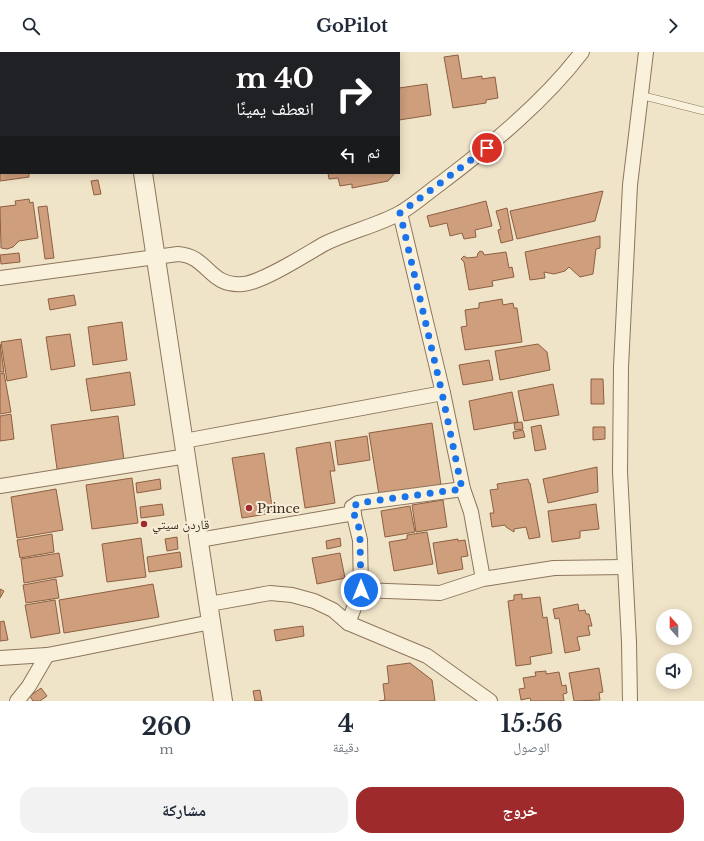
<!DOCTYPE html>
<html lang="ar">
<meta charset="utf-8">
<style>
:root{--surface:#fff;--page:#f2f2f3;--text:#1f2937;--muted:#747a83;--accent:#9e2a2b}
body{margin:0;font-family:"Libre Baskerville","Noto Naskh Arabic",serif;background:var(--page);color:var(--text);direction:rtl;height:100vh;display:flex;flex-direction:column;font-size:15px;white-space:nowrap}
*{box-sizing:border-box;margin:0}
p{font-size:13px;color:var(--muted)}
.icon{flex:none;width:22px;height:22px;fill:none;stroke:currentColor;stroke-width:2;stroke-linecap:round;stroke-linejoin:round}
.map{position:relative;height:649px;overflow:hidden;direction:ltr}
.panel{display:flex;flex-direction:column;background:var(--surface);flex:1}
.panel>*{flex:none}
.banner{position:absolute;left:0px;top:0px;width:400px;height:122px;box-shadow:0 2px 10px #0003;direction:rtl;background:#202124;color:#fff;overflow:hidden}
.needle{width:26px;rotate:339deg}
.tools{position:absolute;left:656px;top:557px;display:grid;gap:8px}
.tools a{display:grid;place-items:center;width:36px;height:36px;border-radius:50%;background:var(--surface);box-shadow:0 2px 10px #0003;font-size:20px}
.pin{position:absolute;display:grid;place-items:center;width:34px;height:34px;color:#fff;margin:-17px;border:2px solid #fff;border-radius:50%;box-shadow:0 1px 4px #0007}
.me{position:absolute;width:44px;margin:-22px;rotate:0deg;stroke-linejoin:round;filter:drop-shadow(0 0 3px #0008)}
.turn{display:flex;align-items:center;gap:14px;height:84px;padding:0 20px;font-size:18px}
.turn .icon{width:52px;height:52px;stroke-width:2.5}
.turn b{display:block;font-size:28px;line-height:34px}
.then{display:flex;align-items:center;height:38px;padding:0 20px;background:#0003;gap:8px;font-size:15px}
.eta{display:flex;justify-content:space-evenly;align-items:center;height:68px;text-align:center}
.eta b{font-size:24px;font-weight:700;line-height:28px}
.action{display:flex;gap:8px;margin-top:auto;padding:8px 20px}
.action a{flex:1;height:46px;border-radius:16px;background:var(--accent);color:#fff;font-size:16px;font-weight:700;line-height:46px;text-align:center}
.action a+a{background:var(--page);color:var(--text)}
header{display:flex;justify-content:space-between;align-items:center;height:52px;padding:0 20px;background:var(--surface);font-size:18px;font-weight:700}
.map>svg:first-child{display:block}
.building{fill:#cf9f7d;stroke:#8d5f41}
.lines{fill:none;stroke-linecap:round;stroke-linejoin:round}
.service-casing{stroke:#8d765c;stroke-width:8}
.minor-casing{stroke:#8d765c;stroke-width:16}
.tertiary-casing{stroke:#8d765c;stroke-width:20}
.service{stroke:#faf1dc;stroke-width:7}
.minor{stroke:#faf1dc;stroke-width:14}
.tertiary{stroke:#faf1dc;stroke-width:18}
.route{stroke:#1a73e8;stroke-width:7;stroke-dasharray:0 12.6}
.poi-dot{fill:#9e2a2b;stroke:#f7eed8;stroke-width:1.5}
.labels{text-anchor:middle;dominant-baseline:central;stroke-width:4;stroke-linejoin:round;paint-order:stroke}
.poi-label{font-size:13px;fill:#3d2e20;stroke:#f7eed8;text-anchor:start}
</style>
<header><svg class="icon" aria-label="forward" viewBox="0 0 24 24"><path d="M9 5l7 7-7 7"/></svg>GoPilot<svg class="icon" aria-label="search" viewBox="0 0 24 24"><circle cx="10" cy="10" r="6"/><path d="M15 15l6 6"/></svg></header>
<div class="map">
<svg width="704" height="649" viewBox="0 0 704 649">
<rect width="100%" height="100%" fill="#f0e4c8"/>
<!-- building -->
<g class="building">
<polygon points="4,0 63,0 63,1 5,1"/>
<polygon points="458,3 462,27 482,24 482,27 495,25 498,46 486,48 486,51 453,56 444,5"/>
<polygon points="427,32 431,63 399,68 399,36"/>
<polygon points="0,59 1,121 29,121 29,125 0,129"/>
<polygon points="328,121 395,121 388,129 352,136 352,132 340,134 338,126 329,127"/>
<polygon points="98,128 101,142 94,143 91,129"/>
<polygon points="603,139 595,169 517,187 510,159"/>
<polygon points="29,147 30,151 33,150 38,186 19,189 13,195 7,197 1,196 0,155 16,153 15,149"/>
<polygon points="486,149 492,174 475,178 476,185 464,187 462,181 450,184 447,171 430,175 427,164"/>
<polygon points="47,154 54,206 45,207 38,155"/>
<polygon points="507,156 513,188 501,191 498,178 501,177 496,159"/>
<polygon points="600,184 600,196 596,197 593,222 580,225 569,215 565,219 554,222 544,220 545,226 530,228 525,200"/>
<polygon points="480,199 483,200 484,203 506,200 509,216 512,215 514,225 492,229 493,234 469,238 464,210 461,207 464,204 467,206 477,205 478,201"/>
<polygon points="19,201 20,210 1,212 0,203"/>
<polygon points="74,243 76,253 50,258 48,247"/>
<polygon points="502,247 503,253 513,251 514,256 517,256 522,290 465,298 461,275 467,274 465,258 479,256 479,251"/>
<polygon points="122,270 127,308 93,313 88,275"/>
<polygon points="70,282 75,314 51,318 46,285"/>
<polygon points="21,287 27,325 7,329 1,290"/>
<polygon points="0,292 4,320 0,320"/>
<polygon points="538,292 547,300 550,318 500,328 495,299"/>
<polygon points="489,308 493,328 463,333 459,313"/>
<polygon points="130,320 135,353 91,359 86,327"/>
<polygon points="4,321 11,360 0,362 0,322"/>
<polygon points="591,327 603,327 604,352 591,352"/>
<polygon points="553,332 559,363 524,369 518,339"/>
<polygon points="512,340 518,370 474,378 469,349"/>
<polygon points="11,362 14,387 0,389 0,364"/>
<polygon points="118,364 124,408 57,417 51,373"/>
<polygon points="522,370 523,377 515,378 514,371"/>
<polygon points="432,371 441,433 379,443 369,381"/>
<polygon points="541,373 546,397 535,399 531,375"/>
<polygon points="593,375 605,375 605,387 593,388"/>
<polygon points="523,378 525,385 514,387 513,380"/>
<polygon points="367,384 370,408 338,413 335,389"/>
<polygon points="330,390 335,419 330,419 335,451 305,456 296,396"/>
<polygon points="264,401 273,461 242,466 232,406"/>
<polygon points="597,415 598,440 548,451 543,427"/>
<polygon points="132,426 138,471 92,477 86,433"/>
<polygon points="160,427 161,437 137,441 136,431"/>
<polygon points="528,427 529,431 530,431 540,485 529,487 526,475 514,477 514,480 506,475 505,473 492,475 490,461 494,461 490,438 498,437 497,432"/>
<polygon points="56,437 63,478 17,486 11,445"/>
<polygon points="443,448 447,475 416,480 412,453"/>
<polygon points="162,452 164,463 141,466 140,455"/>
<polygon points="596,452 599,477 580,479 580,486 552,490 548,459"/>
<polygon points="410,454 415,480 385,485 381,459"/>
<polygon points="427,480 433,512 394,519 389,490 407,487 407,483"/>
<polygon points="52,482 54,500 20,506 17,488"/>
<polygon points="177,485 178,497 167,499 165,487"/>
<polygon points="141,486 146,525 107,530 102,492"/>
<polygon points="340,486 341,494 327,497 326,489"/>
<polygon points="458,487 458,489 465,488 468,504 461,505 463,517 438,522 433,491"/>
<polygon points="180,500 182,515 149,520 147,505"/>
<polygon points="59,501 63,524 24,531 21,507"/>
<polygon points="340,501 345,526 317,532 312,506"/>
<polygon points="56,527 59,546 26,551 23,533"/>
<polygon points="153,532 159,565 64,581 59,548"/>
<polygon points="0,537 4,539 0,546"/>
<polygon points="522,542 522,547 540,545 543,566 547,565 552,601 530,605 531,612 516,614 508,549 514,548 514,543"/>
<polygon points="55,548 60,581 31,586 25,553"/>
<polygon points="578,552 579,559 585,558 586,562 589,562 592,574 588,574 590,583 577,585 580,598 565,601 559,566 555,567 553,557"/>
<polygon points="4,569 8,588 0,589 0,570"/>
<polygon points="303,574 304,584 276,589 274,578"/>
<polygon points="410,611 432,628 435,649 379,649 385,648 383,632 389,631 387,614"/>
<polygon points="599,616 603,640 599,641 600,648 574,649 569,621"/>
<polygon points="546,619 546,622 559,620 562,634 566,633 567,641 563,642 564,649 531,649 530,646 521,648 519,637 525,636 523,626 536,624 535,620"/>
<polygon points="41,636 47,644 40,649 33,649 30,644"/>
<polygon points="260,638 262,649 255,649 253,639"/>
</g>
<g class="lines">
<!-- service casing -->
<g class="service-casing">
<polyline id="service" points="640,43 704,59"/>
</g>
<!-- minor casing -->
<g class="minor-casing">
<g id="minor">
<polyline points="279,1 288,0"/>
<polyline points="0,37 1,37"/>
<polyline points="400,161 443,341 463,437 471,460 483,527"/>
<path d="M0,226L178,202C209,204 208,235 243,232C263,230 305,203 324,192C348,180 376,174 400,161C414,153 427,141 441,131C491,93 544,50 582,0"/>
<polyline points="184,389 443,341"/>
<polyline points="0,434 187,404"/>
<polyline points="199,488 354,461"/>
<polyline points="361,538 440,541 483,527 554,516 625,515"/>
<polyline points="209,552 270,541 292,543 314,549 333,558 348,571 427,604 490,649"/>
<polyline points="348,571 361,538 360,488 352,455 358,451 463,437"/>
<polyline points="0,606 47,603 78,597 211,570"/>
<polyline points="17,649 29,634 47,603"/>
<polyline points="630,649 629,590 620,420 621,315 630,133 646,0"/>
</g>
</g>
<!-- tertiary casing -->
<g class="tertiary-casing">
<g id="tertiary">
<polyline points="125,0 125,1"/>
<polyline points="143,121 223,649"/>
</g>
</g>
<!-- service -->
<use href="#service" class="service"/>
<!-- minor -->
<use href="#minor" class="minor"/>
<!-- tertiary -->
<use href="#tertiary" class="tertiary"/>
</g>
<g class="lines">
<!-- route -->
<polyline class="route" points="361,538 360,488 359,476 352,456 358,451 462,437 442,341 400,161 487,96"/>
</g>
<!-- markers -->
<g class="poi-dot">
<circle cx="249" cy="456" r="4"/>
<circle cx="144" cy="472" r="4"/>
</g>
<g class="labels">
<!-- poi labels -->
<g class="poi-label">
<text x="257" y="456">Prince</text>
<text x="152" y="472">قاردن سيتي</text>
</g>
</g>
</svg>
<div class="tools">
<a><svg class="needle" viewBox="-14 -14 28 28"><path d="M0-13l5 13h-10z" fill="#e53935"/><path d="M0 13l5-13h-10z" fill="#747a83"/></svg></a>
<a><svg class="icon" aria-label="sound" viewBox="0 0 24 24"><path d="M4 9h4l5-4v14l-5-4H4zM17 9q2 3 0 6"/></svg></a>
</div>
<div class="pin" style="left:487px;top:96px;background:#d93025"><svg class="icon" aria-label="arrive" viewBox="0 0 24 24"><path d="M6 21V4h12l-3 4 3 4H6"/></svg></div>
<svg class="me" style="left:361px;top:538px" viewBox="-20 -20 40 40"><circle r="17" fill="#1a73e8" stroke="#fff" stroke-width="3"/><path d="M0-11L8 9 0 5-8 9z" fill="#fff"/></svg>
<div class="banner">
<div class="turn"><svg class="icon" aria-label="right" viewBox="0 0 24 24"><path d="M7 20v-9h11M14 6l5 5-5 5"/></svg><div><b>40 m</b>انعطف يمينًا</div></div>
<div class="then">ثم<svg class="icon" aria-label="left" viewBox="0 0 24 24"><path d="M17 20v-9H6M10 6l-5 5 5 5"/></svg></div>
</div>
</div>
<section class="panel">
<div class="eta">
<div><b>15:56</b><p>الوصول</p></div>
<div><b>4</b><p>دقيقة</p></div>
<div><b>260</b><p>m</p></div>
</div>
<div class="action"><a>خروج</a><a>مشاركة</a></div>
</section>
